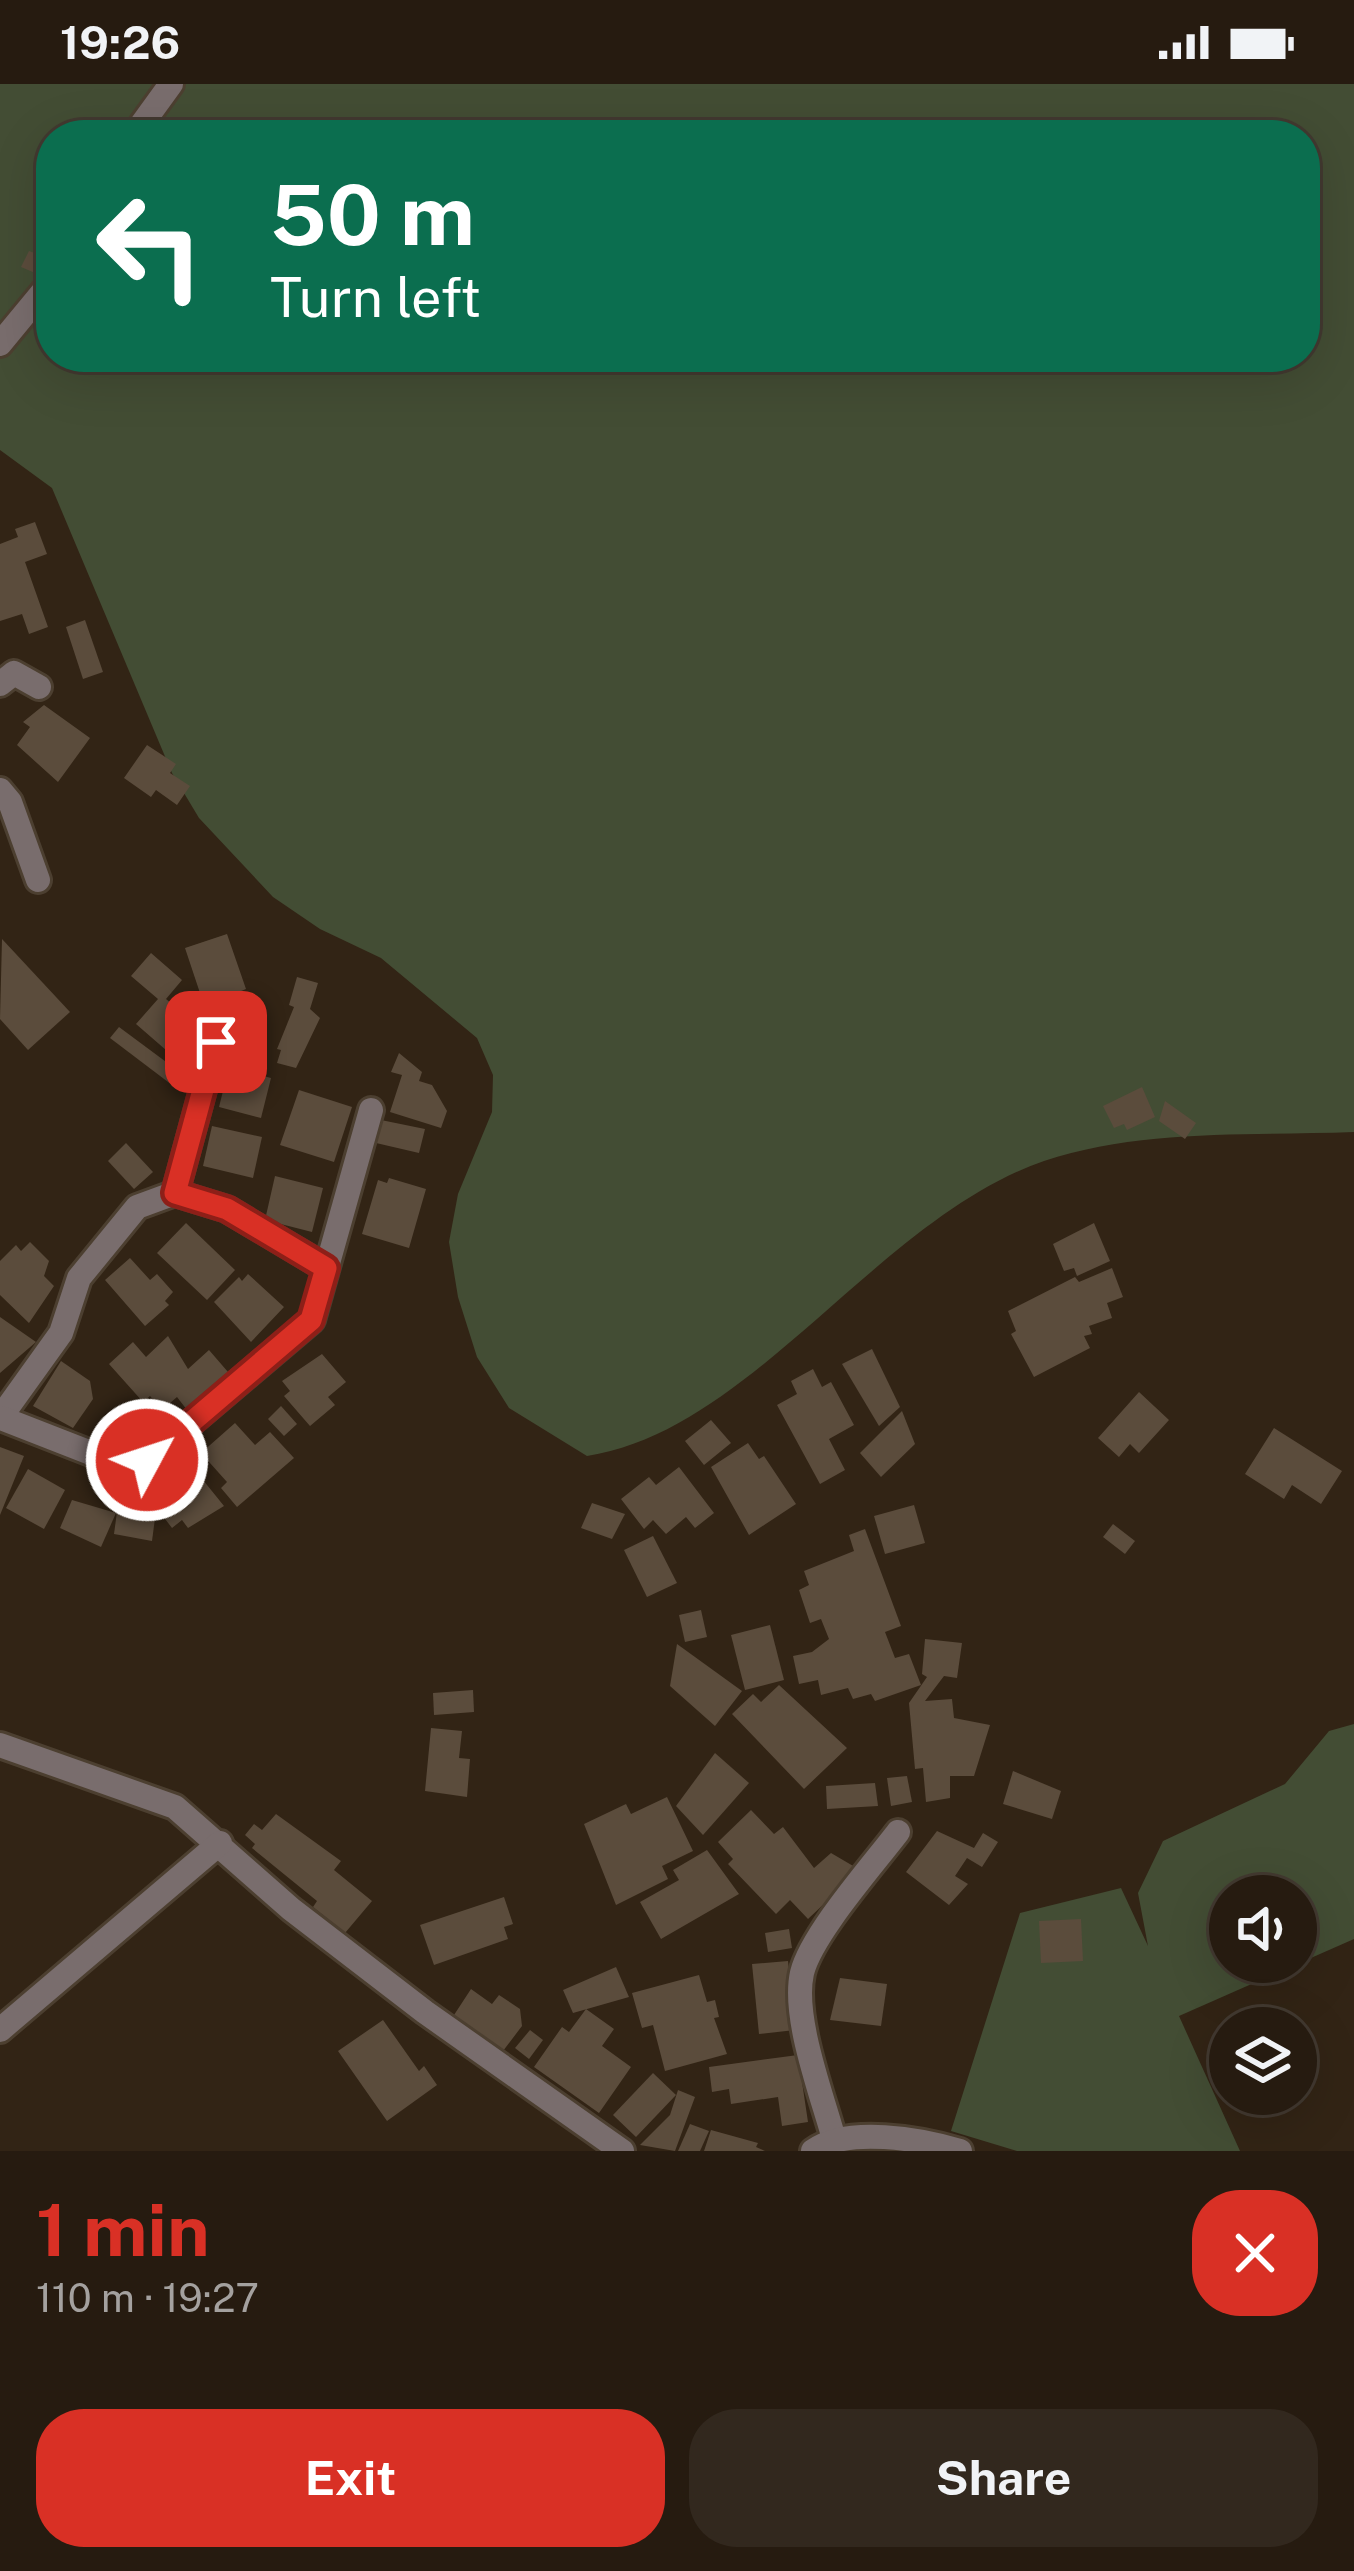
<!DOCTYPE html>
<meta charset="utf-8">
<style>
:root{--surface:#261b10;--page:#32281e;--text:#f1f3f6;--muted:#a4a19f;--line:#423930;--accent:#d93025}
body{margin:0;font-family:"Public Sans",sans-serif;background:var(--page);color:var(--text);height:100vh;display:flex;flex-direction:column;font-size:45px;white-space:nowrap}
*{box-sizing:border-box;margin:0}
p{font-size:39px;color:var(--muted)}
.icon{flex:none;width:66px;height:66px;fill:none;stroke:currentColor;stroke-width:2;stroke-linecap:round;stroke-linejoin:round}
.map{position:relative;height:2067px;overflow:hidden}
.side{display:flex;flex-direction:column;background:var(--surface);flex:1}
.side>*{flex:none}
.banner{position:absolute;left:36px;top:36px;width:1284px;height:252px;border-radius:48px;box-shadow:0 12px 48px #0002,0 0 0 3px var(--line);background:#0b6e4f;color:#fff;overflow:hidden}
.controls{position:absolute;left:1209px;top:1791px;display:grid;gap:24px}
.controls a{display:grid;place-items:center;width:108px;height:108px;border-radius:50%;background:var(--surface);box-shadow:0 12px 48px #0002,0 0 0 3px var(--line);font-size:60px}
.pin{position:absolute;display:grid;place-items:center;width:102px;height:102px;color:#fff;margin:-51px;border-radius:24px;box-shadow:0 6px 18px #0006}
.me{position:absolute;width:132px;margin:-66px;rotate:50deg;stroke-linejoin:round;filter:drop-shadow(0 0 9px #0008)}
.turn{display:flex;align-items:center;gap:42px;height:252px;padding:0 36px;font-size:54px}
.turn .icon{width:156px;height:156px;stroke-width:2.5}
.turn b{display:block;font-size:84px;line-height:102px}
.round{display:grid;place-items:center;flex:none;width:126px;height:126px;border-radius:48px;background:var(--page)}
.summary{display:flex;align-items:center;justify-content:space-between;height:204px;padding:0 36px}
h1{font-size:72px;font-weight:700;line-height:90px;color:var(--accent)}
.cta{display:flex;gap:24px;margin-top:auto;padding:24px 36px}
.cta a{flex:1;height:138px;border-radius:48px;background:var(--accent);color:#fff;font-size:48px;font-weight:700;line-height:138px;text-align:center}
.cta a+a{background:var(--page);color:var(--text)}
.status{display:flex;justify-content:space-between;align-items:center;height:84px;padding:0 60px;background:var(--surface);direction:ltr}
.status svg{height:33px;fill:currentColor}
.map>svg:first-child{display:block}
.green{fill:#434d34;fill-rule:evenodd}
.building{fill:#5b4c3c}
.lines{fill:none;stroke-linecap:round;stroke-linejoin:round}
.street-casing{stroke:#4c3f30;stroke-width:30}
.street{stroke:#796d6d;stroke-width:24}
.route-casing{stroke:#8d1f18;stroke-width:30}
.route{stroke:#d93025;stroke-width:21}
</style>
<div class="status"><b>19:26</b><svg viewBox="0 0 49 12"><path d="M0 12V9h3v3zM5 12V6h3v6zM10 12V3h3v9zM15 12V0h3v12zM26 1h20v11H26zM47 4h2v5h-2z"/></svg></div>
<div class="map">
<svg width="1354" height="2067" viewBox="0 0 1354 2067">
<rect width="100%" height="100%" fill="#322415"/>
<!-- green -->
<g class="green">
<path d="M0,0H1354V1048C1253,1052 1142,1044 1044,1077C877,1135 752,1347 587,1372L509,1324L477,1273L458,1213L449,1158L458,1110L492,1028L493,991L477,954L381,874L320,845L273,813L199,734L172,689L52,404L0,366ZM51,51H1305V273H51Z"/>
<path d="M1354,1640V1855L1179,1932L1240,2067H1017L951,2047L1020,1829L1121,1804L1148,1862L1138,1809L1163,1757L1285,1700L1329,1647ZM1230,1812H1296V1878H1230Z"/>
</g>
<!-- building -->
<g class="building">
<polygon points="29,167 51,175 49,195 21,183"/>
<polygon points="35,438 47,470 25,478 48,543 29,550 22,530 0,537 0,460 18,453 15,445"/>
<polygon points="85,536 103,588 83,595 66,543"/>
<polygon points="44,621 90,654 58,698 17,661 30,643 23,638"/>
<polygon points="147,661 176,680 170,689 190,702 177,721 156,706 151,713 124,694"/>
<polygon points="227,850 246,905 234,910 238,921 215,928 211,915 203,918 185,864"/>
<polygon points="2,855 70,928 28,966 0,935"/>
<polygon points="151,869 182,896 166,915 200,943 174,973 136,940 158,915 131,892"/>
<polygon points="297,893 318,899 310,925 320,934 296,984 277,979 281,966 277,965 294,923 289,921"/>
<polygon points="119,943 181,989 172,1001 110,954"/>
<polygon points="399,969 422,988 419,997 432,1001 447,1027 441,1044 390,1028 402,991 391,988"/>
<polygon points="229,983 271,994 261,1034 219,1023"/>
<polygon points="1142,1003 1155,1033 1127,1046 1124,1040 1114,1044 1103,1022"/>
<polygon points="299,1006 352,1023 334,1078 280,1061"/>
<polygon points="1165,1017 1196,1039 1185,1055 1159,1037"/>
<polygon points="381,1036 425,1045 419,1069 376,1059"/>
<polygon points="212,1042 262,1053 253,1094 203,1082"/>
<polygon points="126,1059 153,1088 134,1105 108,1077"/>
<polygon points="275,1092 323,1104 312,1148 265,1136"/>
<polygon points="389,1094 426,1105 409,1164 362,1150 378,1096 387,1099"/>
<polygon points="186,1139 235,1186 207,1216 157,1169"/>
<polygon points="1094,1139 1110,1177 1077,1192 1074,1184 1064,1187 1053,1160"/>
<polygon points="30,1158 49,1177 44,1192 54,1202 29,1239 0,1211 0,1177 16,1161 21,1167"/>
<polygon points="130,1174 150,1196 157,1190 173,1208 165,1217 169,1221 145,1242 105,1196"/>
<polygon points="1112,1184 1123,1213 1107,1219 1112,1234 1089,1242 1092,1250 1084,1252 1090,1264 1034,1293 1011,1250 1016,1247 1008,1227 1075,1193 1079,1198"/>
<polygon points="248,1190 284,1223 251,1258 214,1218 239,1193 242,1197"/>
<polygon points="0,1233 36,1258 0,1289"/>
<polygon points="168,1252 188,1285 209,1266 228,1288 187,1326 177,1313 162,1326 150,1312 143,1318 109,1280 133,1258 146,1273"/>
<polygon points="872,1265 900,1323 879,1342 842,1280"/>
<polygon points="322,1270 346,1298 328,1313 335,1321 310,1342 284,1312 290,1307 282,1297"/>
<polygon points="61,1277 90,1297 93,1315 73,1344 33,1322"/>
<polygon points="813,1285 822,1303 831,1298 854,1341 829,1355 845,1386 820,1400 777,1321 797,1310 791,1297"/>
<polygon points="1139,1308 1169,1336 1139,1369 1130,1360 1119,1373 1098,1354"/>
<polygon points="281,1322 297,1340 284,1352 268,1335"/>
<polygon points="902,1327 915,1360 881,1393 860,1369"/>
<polygon points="711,1336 731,1359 704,1381 685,1357"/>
<polygon points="235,1339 255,1361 270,1348 294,1374 237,1423 221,1404 227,1398 201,1369"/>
<polygon points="1274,1344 1342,1387 1321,1420 1292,1401 1284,1415 1245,1390"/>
<polygon points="748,1359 759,1375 764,1372 796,1420 749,1451 711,1383"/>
<polygon points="0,1363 24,1372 0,1431"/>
<polygon points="182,1370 224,1422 188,1444 182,1436 172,1444 159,1427 167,1420 148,1397"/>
<polygon points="679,1383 714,1429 695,1444 686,1433 666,1450 653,1436 644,1445 621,1415 649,1393 656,1401"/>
<polygon points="28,1385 65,1406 44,1445 6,1424"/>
<polygon points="119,1413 157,1419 152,1457 114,1450"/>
<polygon points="72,1416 116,1429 101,1463 60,1444"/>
<polygon points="592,1419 625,1430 612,1455 581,1444"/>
<polygon points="914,1421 925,1459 885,1470 874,1432"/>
<polygon points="1113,1440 1135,1457 1125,1470 1103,1453"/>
<polygon points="865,1445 901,1542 885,1548 895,1574 909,1570 921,1601 875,1617 871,1610 853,1615 848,1604 821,1611 818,1596 799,1600 793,1572 812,1568 829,1555 821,1535 810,1539 799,1506 809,1501 804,1487 854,1467 849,1451"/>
<polygon points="653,1452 677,1499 647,1513 624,1466"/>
<polygon points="701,1526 707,1553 685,1558 679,1531"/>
<polygon points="770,1541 784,1596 745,1606 731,1551"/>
<polygon points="925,1555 962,1559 957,1594 944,1592 925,1617 952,1615 954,1634 990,1641 974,1692 950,1692 950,1714 926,1718 923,1684 915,1685 909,1619 927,1593 922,1590"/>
<polygon points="677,1560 742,1607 715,1642 670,1602"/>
<polygon points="779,1601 847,1664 804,1705 732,1630 753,1610 761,1618"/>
<polygon points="473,1606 474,1628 434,1631 433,1609"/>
<polygon points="431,1644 462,1647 459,1674 470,1675 467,1713 425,1707"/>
<polygon points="715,1669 749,1699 703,1751 676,1722"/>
<polygon points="1013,1687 1061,1707 1052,1735 1003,1720"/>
<polygon points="907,1692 912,1718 891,1722 887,1694"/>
<polygon points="875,1699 878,1722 827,1725 826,1702"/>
<polygon points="667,1713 693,1767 662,1782 668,1795 616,1821 584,1740 626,1720 631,1730"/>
<polygon points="751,1726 774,1750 783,1743 814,1784 831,1769 860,1786 808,1835 790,1816 776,1830 728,1780 733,1775 718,1758"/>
<polygon points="276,1730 341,1777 334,1786 372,1817 345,1849 313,1823 317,1817 252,1764 255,1760 245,1751 254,1740 262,1746"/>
<polygon points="937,1747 974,1764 983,1749 998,1758 982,1783 967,1774 955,1792 968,1800 949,1821 906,1788"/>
<polygon points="707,1766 739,1810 661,1855 640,1818 679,1796 673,1786"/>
<polygon points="504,1813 513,1840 504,1843 508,1855 434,1881 420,1841"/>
<polygon points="1081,1835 1083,1877 1041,1879 1039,1837"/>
<polygon points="789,1845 792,1864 768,1868 765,1849"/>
<polygon points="788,1877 795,1946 759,1950 752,1880"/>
<polygon points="616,1883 629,1913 573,1929 563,1906"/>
<polygon points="699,1891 707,1918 715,1916 719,1933 714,1934 727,1970 665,1987 653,1941 642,1944 632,1909"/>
<polygon points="840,1894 887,1900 881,1942 830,1936"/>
<polygon points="471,1905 492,1920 499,1911 520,1925 522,1942 503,1967 454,1931"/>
<polygon points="586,1925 614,1945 602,1962 631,1983 599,2029 534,1983 562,1943 569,1948"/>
<polygon points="383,1936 419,1987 424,1982 437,2001 387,2037 338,1967"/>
<polygon points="530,1946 543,1956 529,1975 515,1964"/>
<polygon points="798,1971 808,2038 782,2042 778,2013 731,2020 729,2005 712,2008 709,1983"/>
<polygon points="653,1989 676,2011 636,2053 613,2031"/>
<polygon points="678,2006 695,2013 675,2067 640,2061 670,2031"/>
<polygon points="690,2040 709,2047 700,2067 678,2067"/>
<polygon points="711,2046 758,2059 756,2063 765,2067 704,2067"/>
</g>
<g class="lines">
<!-- street casing -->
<g class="street-casing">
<g id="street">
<polyline points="134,51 171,0"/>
<polyline points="0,260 51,198"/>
<polyline points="0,600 14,589 39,603"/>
<polyline points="0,706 10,718 38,796"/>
<polyline points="175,1109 227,1125 326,1184"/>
<polyline points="0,1334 61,1249 79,1194 137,1123 175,1109 216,958"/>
<polyline points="1,1334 119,1380 147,1376 312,1236 371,1026"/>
<polyline points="0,1661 175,1723 291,1825 425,1928 622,2067"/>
<polyline points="0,1946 220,1759"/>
<path d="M834,2055C822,2011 792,1933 802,1889C811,1851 873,1781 898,1748"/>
<path d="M813,2067C847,2042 921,2055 960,2067"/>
</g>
</g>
<!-- street -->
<use href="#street" class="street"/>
</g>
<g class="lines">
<!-- route casing -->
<g class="route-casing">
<polyline id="route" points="147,1376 311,1236 326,1184 227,1125 175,1109 216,958"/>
</g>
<!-- route -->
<use href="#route" class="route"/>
</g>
</svg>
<div class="controls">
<a><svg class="icon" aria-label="sound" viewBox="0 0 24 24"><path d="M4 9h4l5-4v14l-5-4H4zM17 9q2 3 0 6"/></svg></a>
<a><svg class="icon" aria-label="layers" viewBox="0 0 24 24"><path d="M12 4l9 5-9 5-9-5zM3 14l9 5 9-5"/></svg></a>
</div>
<div class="pin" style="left:216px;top:958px;background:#d93025"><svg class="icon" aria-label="arrive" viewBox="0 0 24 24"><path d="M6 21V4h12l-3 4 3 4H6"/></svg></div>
<svg class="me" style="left:147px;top:1376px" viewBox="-20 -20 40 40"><circle r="17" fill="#d93025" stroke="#fff" stroke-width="3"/><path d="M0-11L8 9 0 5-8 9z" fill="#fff"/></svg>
<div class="banner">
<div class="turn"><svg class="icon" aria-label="left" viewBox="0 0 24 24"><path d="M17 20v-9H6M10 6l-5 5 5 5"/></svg><div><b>50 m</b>Turn left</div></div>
</div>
</div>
<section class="side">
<div class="summary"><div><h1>1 min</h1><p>110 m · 19:27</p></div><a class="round" style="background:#d93025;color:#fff"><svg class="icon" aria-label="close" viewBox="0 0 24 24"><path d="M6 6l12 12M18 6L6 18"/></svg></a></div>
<div class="cta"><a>Exit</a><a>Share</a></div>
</section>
